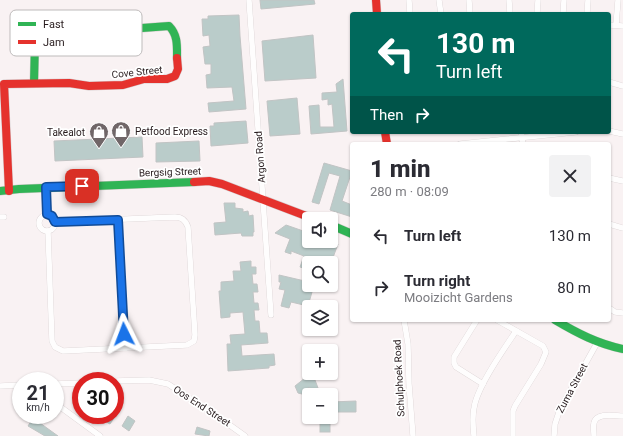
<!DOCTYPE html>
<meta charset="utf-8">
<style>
:root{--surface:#fff;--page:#f2f2f3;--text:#2b2b33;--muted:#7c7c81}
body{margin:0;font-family:Roboto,sans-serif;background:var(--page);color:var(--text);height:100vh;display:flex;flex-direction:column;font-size:15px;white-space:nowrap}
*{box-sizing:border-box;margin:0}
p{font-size:13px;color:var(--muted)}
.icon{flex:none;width:22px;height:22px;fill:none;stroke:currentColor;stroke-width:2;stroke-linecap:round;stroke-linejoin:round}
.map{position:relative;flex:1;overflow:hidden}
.sheet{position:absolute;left:350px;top:142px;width:261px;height:180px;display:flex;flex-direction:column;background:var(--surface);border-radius:4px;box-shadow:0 1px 3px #0004}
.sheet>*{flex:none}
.banner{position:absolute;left:350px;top:12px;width:261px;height:122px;border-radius:4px;box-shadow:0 1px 3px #0004;background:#00695c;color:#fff;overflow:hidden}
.buttons{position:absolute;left:302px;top:212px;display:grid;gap:8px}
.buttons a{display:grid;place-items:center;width:36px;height:36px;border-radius:4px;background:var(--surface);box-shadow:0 1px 3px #0004;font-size:20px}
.speed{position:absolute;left:12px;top:372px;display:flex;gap:8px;font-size:20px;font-weight:700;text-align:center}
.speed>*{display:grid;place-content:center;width:52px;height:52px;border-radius:50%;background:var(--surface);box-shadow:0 1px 3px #0004;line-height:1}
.speed small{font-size:10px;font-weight:400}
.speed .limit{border:6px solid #d22;background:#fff;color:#111}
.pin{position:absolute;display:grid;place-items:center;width:34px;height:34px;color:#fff;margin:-17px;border-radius:8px;box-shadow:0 2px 6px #0006}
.me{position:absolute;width:44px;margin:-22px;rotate:357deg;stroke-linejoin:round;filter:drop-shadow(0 0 3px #0008)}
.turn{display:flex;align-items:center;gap:14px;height:84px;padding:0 20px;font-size:18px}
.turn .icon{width:52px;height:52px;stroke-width:2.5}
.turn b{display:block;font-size:28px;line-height:34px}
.then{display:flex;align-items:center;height:38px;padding:0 20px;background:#0003;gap:8px;font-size:15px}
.round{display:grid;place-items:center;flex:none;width:42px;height:42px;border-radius:4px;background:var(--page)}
.summary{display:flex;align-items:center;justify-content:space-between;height:68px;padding:0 20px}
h1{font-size:24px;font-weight:800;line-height:30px}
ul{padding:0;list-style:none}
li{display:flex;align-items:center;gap:12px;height:52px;padding:0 20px}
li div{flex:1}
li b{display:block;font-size:15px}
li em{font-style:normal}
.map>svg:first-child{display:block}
.building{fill:#baccca;stroke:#c1c4c4}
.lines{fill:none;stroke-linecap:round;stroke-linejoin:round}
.street-casing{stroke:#d5cccd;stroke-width:6}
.fast-casing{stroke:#d5cccd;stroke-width:9}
.jam-casing{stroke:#d5cccd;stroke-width:9}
.street{stroke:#fefdfd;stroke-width:5.5}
.fast{stroke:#30b455;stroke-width:8}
.jam{stroke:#e5322d;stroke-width:8}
.route-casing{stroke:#114b97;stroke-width:10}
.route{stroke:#1a73e8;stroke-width:7}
.labels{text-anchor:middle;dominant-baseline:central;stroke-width:3.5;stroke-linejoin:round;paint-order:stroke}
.street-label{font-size:10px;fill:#271b1d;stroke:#fff}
.poi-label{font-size:10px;fill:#271b1d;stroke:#fff;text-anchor:start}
.key{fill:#fff;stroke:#bebbbb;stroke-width:1}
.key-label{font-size:11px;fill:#271b1d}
</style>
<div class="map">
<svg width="623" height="436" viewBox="0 0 623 436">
<rect width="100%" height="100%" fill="#f9f2f3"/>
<!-- building -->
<g class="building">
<polygon points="260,0 314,0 315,4 261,9"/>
<polygon points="239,15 240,36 246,109 209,112 208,103 234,101 232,87 207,88 206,75 211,74 211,64 205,64 203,47 210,46 209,35 203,36 202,19 208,19 208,16"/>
<polygon points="313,35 316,78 265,81 262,41"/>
<polygon points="343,79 347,131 311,134 309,106 319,105 320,127 334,127 332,104 328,105 328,99 322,100 322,93 337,92 336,84"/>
<polygon points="297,98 300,134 270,136 267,101"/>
<polygon points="246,121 248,143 211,146 210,126 214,126 214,123"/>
<polygon points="142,137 143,157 55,161 54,141"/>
<polygon points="199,141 200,161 156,162 156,143"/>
<polygon points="324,163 352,171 342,201 352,205 352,217 330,210 340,176 329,173 319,204 312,202"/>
<polygon points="224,203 235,203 235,208 243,209 243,212 248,211 249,216 253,215 254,232 253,232 253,236 242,236 241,233 215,235 214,223 226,222"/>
<polygon points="286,225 309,233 309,241 329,241 338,244 331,263 309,263 309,270 300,267 304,256 291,251 291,254 285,252 290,239 275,233"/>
<polygon points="251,261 251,267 256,267 256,274 252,274 253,284 257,284 258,292 253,292 254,303 258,303 259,310 254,310 255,321 259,321 260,333 267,333 268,343 241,345 242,356 274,354 275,365 269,366 269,368 228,371 227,344 231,344 230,335 245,334 243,312 230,313 230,317 221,318 219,291 221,291 221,282 234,281 233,271 241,271 240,262"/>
<polygon points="279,275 309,282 309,285 314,285 308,306 291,302 289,308 281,306 285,290 279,289 281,282 279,282"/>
<polygon points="305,378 315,380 318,388 310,391 309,387 302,394 298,393 295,386"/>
<polygon points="356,401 356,412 331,412 331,402"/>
<polygon points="35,415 38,415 43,418 40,423 58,436 45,436 28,426"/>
<polygon points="104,415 116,415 110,424 101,419"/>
<polygon points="128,416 135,421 129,431 122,426"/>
<rect x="320" y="417" width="10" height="15"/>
<polygon points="197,427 210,431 209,436 195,434"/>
</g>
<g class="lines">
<!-- street casing -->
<g class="street-casing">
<g id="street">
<polyline points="249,0 271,315"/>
<polyline points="409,0 410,14"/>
<polyline points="439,0 441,14"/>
<polyline points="469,0 470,14"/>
<polyline points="509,0 510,14"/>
<polyline points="537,14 538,0"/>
<polyline points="563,14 564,0"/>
<polyline points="587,14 588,0"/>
<polyline points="609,25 623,26"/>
<polyline points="616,25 618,0"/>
<polyline points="609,82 623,86"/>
<polyline points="609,131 623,134"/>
<polyline points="521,132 523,144"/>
<polyline points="460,144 576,132"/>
<polyline points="609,178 623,181"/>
<polyline points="46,187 47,214"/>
<circle cx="47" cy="223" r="8"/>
<polyline points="0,217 4,217"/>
<polyline points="118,220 125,348"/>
<polyline points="609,224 623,228"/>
<path d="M48,231L52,341L55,347L63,351L187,345L194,341L195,335L188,227C186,221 182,217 175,217L55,222"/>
<polyline points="609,308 615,312 623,313"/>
<polyline points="404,320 408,344 409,384 413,436"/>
<polyline points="477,320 454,357 454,363 456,367 483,384"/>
<polyline points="497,320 543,346 546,352 541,364 515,406 513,411 513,436"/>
<polyline points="115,381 149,380 168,384 224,421 245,436"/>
<polyline points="55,384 81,383"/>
<polyline points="0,386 21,385"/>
<polyline points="55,403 100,436"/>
<path d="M474,436C473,427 472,417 474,408C477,387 504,349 516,331"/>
<polyline points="554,436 555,424 560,409 597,343"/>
<path d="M594,436C594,432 593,427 594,423C596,412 615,416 623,416"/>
</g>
</g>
<!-- fast casing -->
<g class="fast-casing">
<g id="fast">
<path d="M34,83L35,41L37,35L42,32L67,31L84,27L122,25L142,28L169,26C178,35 177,46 177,58"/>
<polyline points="0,191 19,189 194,182"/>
<polyline points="331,225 352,234"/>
<path d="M555,320C577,333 598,344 623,349"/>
</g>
</g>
<!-- jam casing -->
<g class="jam-casing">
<g id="jam">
<polyline points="376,0 377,14"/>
<polyline points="385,132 387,144"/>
<polyline points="194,182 209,181 222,184 314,219"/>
<polyline points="9,191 4,84 69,83 89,86 123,85 144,79 167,79 175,76 178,69 177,58"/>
</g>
</g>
<!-- street -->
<use href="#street" class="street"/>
<!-- fast -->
<use href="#fast" class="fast"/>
<!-- jam -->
<use href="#jam" class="jam"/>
</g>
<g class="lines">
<!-- route casing -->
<g class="route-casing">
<polyline id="route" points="82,186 46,187 47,214 52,216 55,222 118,220 124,334"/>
</g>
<!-- route -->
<use href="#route" class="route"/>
</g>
<!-- icons -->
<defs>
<g id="shop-pin" transform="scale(1)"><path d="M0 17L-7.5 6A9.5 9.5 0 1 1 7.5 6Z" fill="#706668" stroke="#fff"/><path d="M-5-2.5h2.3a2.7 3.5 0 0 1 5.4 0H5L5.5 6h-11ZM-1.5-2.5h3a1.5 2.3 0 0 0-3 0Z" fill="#fff"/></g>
</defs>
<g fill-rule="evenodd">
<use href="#shop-pin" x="121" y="131"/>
<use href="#shop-pin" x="99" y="132"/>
</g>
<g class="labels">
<!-- street labels -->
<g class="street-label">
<text transform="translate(137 72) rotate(-6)">Cove Street</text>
<text transform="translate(260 157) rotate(-94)">Argon Road</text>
<text transform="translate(170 172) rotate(-2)">Bergsig Street</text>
<text transform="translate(399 378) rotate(-93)">Schulphoek Road</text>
<text transform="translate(572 388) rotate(-62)">Zuma Street</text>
<text transform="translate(202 406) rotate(33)">Oos End Street</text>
</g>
<!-- poi labels -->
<g class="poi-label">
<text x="135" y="131">Petfood Express</text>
<text x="85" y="132" text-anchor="end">Takealot</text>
</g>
</g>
<!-- legend -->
<rect x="10" y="10" width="132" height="46" rx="6" class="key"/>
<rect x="18" y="22" width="18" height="4" fill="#30b455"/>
<rect x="18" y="40" width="18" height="4" fill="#e5322d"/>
<g class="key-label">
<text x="43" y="28">Fast</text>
<text x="43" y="46">Jam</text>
</g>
</svg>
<div class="buttons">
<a><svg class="icon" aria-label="sound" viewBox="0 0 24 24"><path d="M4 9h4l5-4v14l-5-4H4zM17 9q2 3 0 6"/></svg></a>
<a><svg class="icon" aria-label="search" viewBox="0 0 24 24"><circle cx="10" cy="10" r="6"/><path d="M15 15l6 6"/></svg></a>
<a><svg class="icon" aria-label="layers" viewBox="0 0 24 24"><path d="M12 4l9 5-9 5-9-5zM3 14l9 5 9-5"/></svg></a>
<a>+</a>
<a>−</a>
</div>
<div class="speed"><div>21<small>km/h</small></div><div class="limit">30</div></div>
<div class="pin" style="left:82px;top:186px;background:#d93025"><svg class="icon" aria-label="arrive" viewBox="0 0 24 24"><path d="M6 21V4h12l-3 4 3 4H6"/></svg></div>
<svg class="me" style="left:124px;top:334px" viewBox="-20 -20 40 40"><path d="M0-17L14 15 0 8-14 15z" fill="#1a73e8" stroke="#fff" stroke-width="4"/></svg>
<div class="banner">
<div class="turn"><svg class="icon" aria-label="left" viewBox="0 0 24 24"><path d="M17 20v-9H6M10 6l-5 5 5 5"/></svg><div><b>130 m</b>Turn left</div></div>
<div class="then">Then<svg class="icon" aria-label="right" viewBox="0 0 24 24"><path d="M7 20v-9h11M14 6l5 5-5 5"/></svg></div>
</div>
<section class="sheet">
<div class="summary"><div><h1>1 min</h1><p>280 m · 08:09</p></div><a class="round"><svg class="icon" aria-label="close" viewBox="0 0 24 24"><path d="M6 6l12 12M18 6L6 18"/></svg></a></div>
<ul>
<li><svg class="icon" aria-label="left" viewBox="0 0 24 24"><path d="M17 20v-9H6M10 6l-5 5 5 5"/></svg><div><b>Turn left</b></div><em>130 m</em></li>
<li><svg class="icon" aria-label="right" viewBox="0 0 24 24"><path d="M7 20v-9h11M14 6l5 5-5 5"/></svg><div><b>Turn right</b><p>Mooizicht Gardens</p></div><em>80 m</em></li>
</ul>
</section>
</div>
